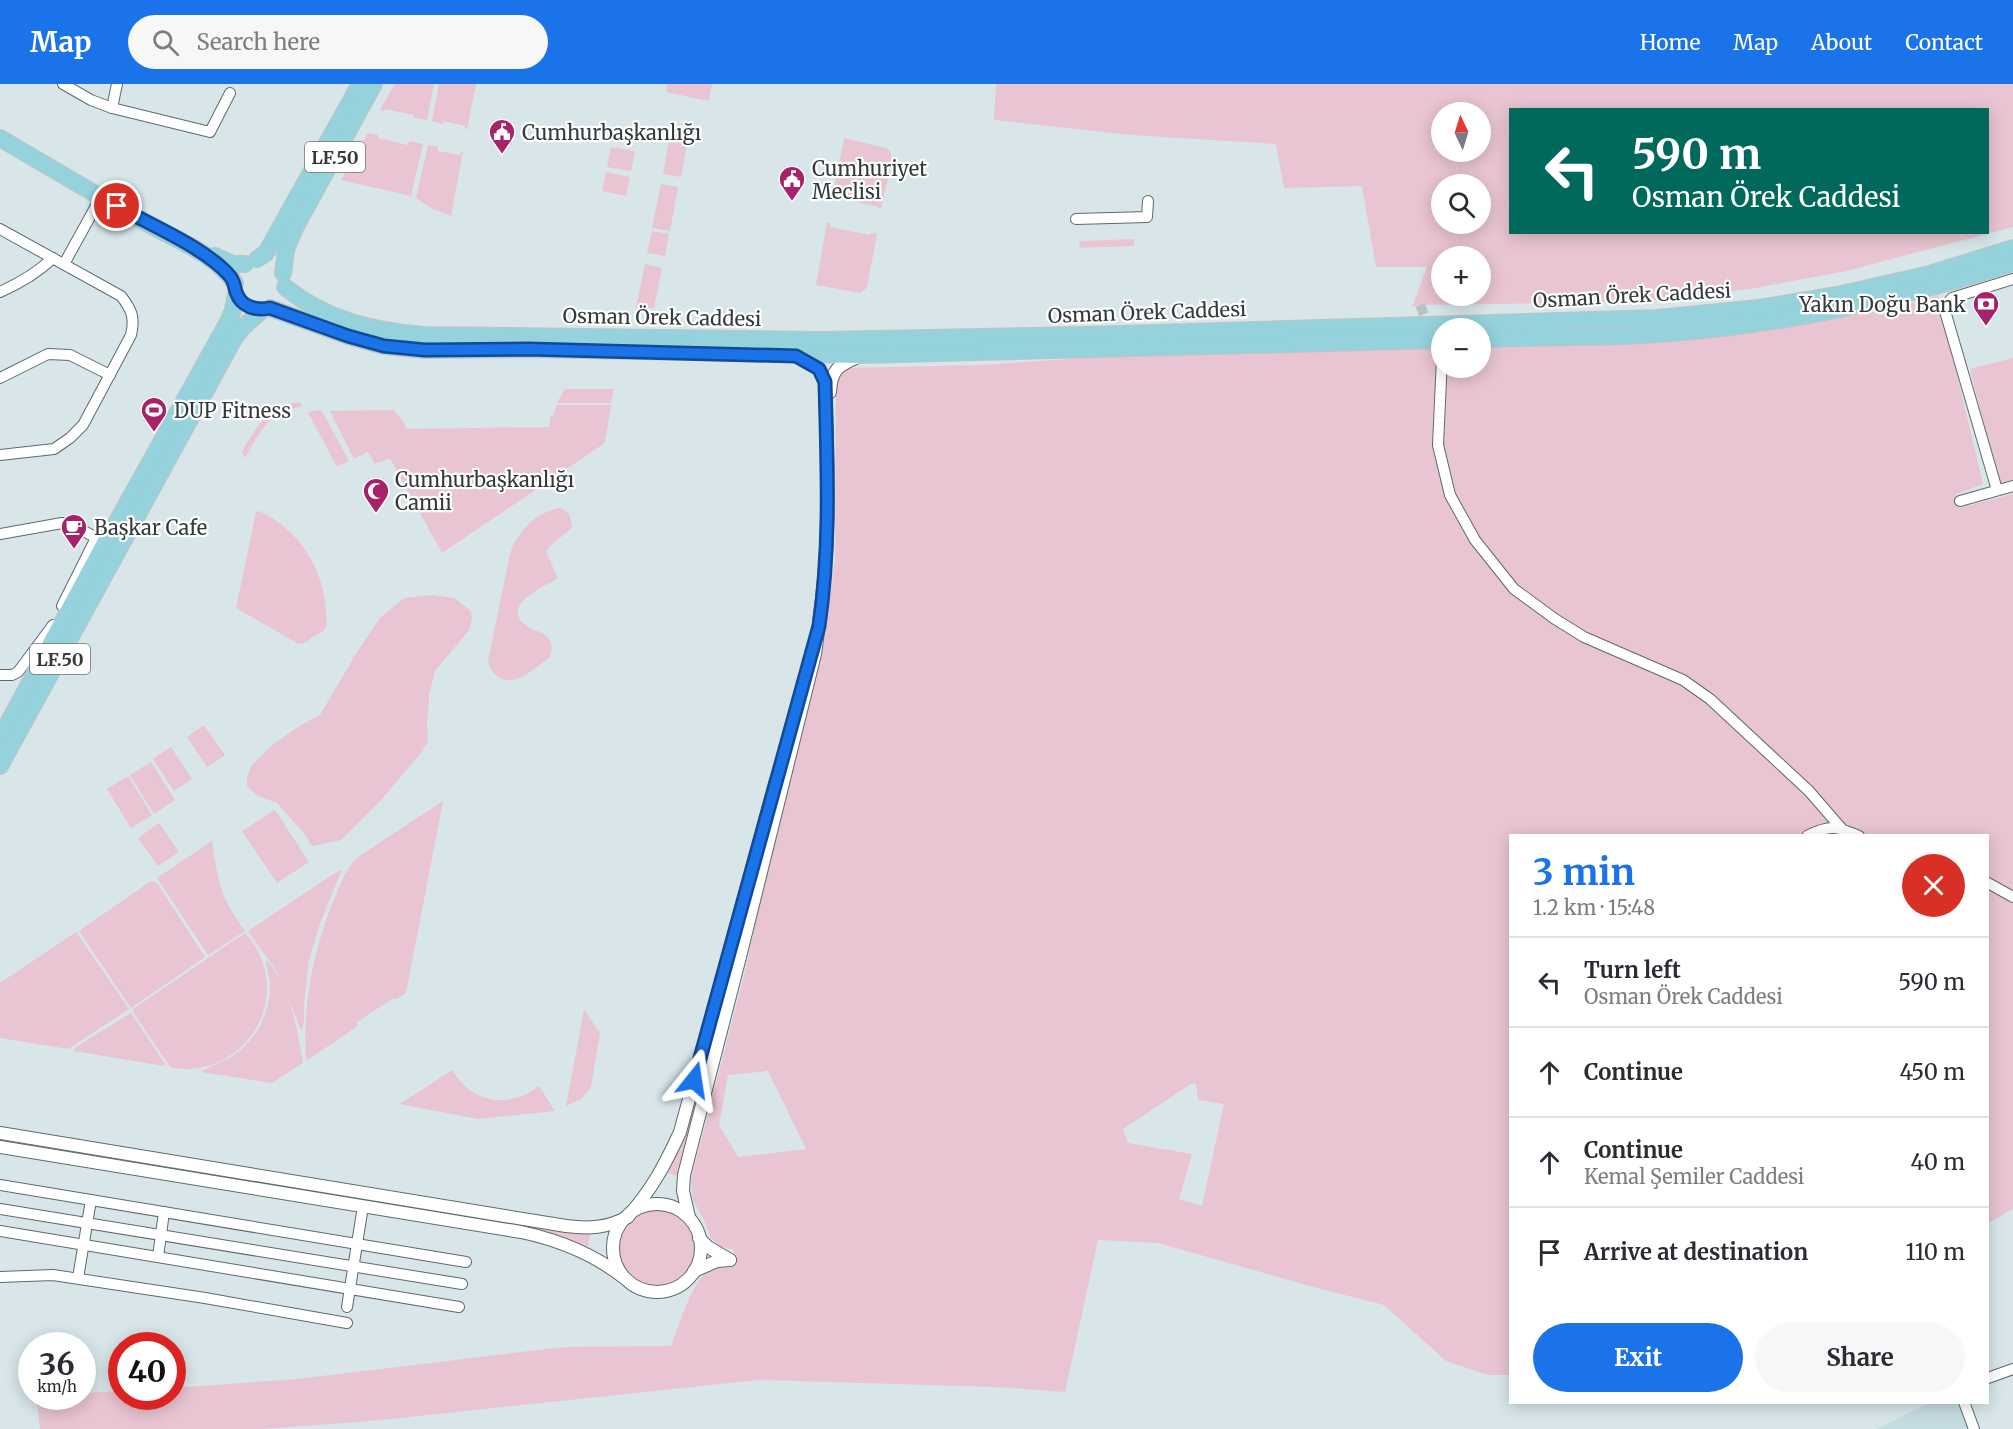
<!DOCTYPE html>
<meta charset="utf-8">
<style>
:root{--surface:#fff;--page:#f7f7f7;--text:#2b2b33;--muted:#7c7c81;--line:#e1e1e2;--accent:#1a73e8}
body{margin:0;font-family:Merriweather,serif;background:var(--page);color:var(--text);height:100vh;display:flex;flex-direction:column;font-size:22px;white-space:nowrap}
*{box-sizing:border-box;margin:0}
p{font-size:20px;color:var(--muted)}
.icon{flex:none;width:33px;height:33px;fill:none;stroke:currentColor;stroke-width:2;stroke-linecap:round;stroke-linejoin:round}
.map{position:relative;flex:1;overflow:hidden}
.side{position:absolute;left:1509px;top:750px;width:480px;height:570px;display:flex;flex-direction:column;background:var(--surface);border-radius:0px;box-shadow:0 3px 15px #0003}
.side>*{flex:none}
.banner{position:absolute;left:1509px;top:24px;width:480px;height:126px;border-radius:0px;box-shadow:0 3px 15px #0003;background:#00695c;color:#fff;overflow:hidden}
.needle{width:39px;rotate:356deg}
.fabs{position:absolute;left:1431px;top:18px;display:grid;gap:12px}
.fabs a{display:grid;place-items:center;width:60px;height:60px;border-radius:50%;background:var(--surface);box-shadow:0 3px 15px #0003;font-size:30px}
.speed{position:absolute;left:18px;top:1248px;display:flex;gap:12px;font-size:30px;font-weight:700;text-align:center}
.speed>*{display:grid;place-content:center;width:78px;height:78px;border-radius:50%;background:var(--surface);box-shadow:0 3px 15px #0003;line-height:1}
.speed small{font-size:15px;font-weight:400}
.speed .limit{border:9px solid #d22;background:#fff;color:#111}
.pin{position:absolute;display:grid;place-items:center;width:51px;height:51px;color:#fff;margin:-26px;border:3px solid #fff;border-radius:50%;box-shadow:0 2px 6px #0007}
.me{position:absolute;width:66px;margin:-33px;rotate:15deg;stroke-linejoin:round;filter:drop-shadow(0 0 4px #0008)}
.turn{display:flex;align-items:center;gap:21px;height:126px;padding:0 24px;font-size:27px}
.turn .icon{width:78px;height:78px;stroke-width:2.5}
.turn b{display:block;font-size:42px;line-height:51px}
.round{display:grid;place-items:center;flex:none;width:63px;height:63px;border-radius:32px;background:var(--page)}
.head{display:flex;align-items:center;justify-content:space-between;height:102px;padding:0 24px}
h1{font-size:36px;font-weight:700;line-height:45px;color:var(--accent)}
.action{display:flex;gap:12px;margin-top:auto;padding:12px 24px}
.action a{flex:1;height:69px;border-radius:36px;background:var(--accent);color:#fff;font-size:24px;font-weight:700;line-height:69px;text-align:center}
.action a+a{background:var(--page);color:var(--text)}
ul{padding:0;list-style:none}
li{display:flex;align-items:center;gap:18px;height:90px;padding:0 24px;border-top:2px solid var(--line)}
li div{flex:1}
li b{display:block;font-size:22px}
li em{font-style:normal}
header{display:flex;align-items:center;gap:36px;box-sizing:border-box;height:84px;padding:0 30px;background:var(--accent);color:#fff}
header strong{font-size:28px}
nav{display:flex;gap:33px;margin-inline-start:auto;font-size:21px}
.search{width:420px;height:54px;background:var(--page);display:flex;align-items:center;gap:15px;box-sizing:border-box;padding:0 21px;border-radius:33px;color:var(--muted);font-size:22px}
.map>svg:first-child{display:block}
.built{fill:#c4dbe0}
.green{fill:#e9c4d2;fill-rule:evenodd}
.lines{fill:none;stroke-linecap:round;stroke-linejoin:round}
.minor-tunnel{stroke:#b7c4c6;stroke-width:10;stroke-dasharray:10 5;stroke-linecap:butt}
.minor-casing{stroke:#5d6a6c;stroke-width:12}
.tertiary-casing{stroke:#5d6a6c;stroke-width:14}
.primary-casing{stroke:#c2c4c4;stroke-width:18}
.minor{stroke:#fff;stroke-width:10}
.tertiary{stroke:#fff;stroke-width:12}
.primary{stroke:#95d2dc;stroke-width:16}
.route-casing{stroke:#114b97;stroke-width:15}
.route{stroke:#1a73e8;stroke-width:10}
.labels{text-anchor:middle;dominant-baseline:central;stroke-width:4.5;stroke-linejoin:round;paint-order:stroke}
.shield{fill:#fff;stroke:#717576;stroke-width:1.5}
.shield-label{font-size:18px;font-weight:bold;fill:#343a3b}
.poi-label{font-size:20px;fill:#343a3b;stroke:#fff;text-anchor:start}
.street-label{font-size:20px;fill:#343a3b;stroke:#fff}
</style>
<header>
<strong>Map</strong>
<div class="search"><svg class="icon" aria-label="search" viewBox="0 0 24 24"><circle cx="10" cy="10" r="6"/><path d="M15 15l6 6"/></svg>Search here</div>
<nav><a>Home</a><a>Map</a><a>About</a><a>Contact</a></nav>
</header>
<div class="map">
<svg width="2013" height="1345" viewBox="0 0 2013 1345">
<rect width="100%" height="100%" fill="#d8e6e9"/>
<!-- built -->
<polygon class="built" points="1931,1318 1959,1319 1972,1345 1877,1345"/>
<!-- green -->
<g class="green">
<polygon points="395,0 434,0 427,36 414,34 414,31 385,25 384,27 380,26"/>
<polygon points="439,0 476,0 467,45 465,45 465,42 443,37 443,40 432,37"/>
<polygon points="667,0 712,0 709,17 666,8"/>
<path d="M996,0H2013V143L1846,187L1750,205L1638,218L1420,221L1412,223L1427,183H1376L1362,102L1284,104L1276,60L1132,51L994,36ZM1510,26H1988V148H1510ZM1442,28H1480V68H1442ZM1442,100H1480V140H1442ZM1442,172H1480V212H1442Z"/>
<polygon points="671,46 689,49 681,93 663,90"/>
<polygon points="368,49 378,51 378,54 408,61 409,57 423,60 411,112 341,96"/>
<polygon points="844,54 886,64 890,67 892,76 881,125 875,122 836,114 834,117 832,116"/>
<polygon points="428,61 438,63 438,67 460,71 461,68 463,68 451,132 431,124 416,114"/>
<polygon points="611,63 635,67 631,87 607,83"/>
<polygon points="606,88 630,93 626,112 602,107"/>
<polygon points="661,100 678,103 670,147 652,144"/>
<polygon points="827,138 830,139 830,143 870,151 871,149 877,150 867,203 861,209 816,201"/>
<polygon points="652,147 669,150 665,172 647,169"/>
<polygon points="1134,155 1134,162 1080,164 1079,162 1080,157"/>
<polygon points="645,180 662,184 654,224 636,224"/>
<path d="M1938,211L1983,400L1957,410L1959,424L2013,410V1125L1988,1139V752H1510V1291H1488L1446,1277L1384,1221L1317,1204L1158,1159L1098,1156L1065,1308L996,1303L758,1296L371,1337L263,1345H40L36,1313L82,1312L83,1309L121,1307L122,1312H172L173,1304L297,1295L563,1263L671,1262C679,1242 692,1195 711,1185C718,1181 726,1183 734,1183V1166L719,1162L711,1154L703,1134L693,1116L691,1095L746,884L762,807L823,562L835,476L836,298L847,284L981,281L1084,274L1441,263L1442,284H1480L1481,262L1781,244L1884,226ZM768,987L806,1065L738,1073L719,1041L728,991ZM1192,999L1196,1000L1198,1016L1224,1020L1202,1122L1179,1115L1192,1070L1128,1059L1123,1045Z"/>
<polygon points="2013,274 2013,396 1999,399 1970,285"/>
<polygon points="565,305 614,305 611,319 557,319"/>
<path d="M294,319H302L301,323C270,326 259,349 245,374L242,368C255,345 266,324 294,319Z"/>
<polygon points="557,321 611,321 605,359 442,469 390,374 375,380 368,368 354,375 330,327 394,326 404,339 406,345 549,343 550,333 553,331"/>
<polygon points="319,326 323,329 349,377 337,383 309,330 309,328"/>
<path d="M559,424C570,427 571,433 572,444L550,462L546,468L558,494C545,502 501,521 524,540C532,547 542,546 549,555L552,563L550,573C536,583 516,604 498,593C492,588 489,584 488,577L510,470C518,447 535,429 559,424Z"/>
<path d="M259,427C298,444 324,485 326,527C326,532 328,541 325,545C323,548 316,551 313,553C307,557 304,561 297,559L236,524L256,428Z"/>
<polygon points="432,511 454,514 471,527 472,535 469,546 435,587 429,611 427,644 428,657 420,670 380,717 341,756 312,762 303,748 277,719 258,712 247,702 247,692 252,681 271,662 296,644 320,631 357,568 380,534 404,514"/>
<polygon points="204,641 225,671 207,683 187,653"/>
<polygon points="171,663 192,695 174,707 153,675"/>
<polygon points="151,678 175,716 154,730 130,691"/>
<polygon points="781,689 678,1092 668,1089 683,1053"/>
<polygon points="128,692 152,731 131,744 107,705"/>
<path d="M443,717L406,909L397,915H392L357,938L358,942L309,975H306C302,919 314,864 335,813C341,798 346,784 358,773Z"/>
<polygon points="275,726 309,778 277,799 242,747"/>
<polygon points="159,739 179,768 158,782 138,754"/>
<path d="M212,757C218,798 220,813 245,847L208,871L157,794Z"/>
<polygon points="342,786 320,839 309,877 304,920 304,939 301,946 278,889 248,847 338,787"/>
<polygon points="151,797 157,799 205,873 131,924 79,847"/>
<polygon points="76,848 129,925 68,965 0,954 0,899"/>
<path d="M245,849C285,893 268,961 211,981C197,985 183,987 170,983L133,928V925Z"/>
<path d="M266,876C289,896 298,949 303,979L272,999L201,988C210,981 224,978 234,971C256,956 270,929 270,903C270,894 266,884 266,876Z"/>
<polygon points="584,926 600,949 591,1003 581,1015 566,1022"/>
<polygon points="131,929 165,980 164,982 74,967 76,963"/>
<path d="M452,986C472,1019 508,1026 539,1002L555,1027L478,1035L400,1020Z"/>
<polygon points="0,1054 590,1150 588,1163 564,1153 534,1145 0,1058"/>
<circle cx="657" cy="1164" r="38"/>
</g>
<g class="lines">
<!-- minor-tunnel -->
<polyline class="minor-tunnel" points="1420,221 1442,273"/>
<!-- minor casing -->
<g class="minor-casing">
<g id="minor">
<polyline points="63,0 91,16 112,24 210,48 230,9"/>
<polyline points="112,24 117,0"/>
<polyline points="1076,135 1147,133 1148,117"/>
<path d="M0,145L121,212C132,226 135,234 131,251L83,341L70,354L54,365L0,371"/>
<polyline points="64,180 101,113"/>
<path d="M0,208C20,199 37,189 53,174"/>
<polyline points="1442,274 1438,361 1450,411 1475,456 1514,505 1555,535 1584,553 1683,596 1710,615 1809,707 1841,744"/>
<polyline points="0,294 48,270 70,271 110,291"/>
<polyline points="1997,406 1945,227 1947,220 1952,214 2013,195"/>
<polyline points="1960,417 2013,402"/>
<polyline points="0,450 62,439 73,441 102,457"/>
<polyline points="62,522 96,454"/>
<polyline points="0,591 12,591 18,588 53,541"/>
<path d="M1807,752C1829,741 1837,742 1859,752"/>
<polyline points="1988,799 2013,813"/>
<polyline points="0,1101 466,1178"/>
<polyline points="0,1125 462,1200"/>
<polyline points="0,1147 459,1223"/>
<polyline points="158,1173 164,1128"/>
<polyline points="0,1193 53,1191 205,1214 347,1239"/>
<polyline points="78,1194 91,1116"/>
<polyline points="347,1223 363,1122"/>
<polyline points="1988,1294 2013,1285"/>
<polyline points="1964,1318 1974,1345"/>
</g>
</g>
<!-- tertiary casing -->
<g class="tertiary-casing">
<g id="tertiary">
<path d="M830,308C831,284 840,281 860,272"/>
<path d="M0,1049L566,1142C589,1145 607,1144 628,1133"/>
<path d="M0,1063L521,1148C559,1156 592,1169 623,1193"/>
<circle cx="657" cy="1164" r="44"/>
<path d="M628,1132C651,1107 666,1079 680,1048L776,696"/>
<path d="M689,1133L683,1107L684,1091L740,873L815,570C819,541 823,512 825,483C830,422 827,360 825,298L819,285L796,271"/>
<polyline points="699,1154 708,1163 730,1176"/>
<polyline points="694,1187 717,1177 730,1176"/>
</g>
</g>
<!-- primary casing -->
<g class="primary-casing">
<g id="primary">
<path d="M0,54C49,83 98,112 148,140C178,157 214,169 235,199"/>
<polyline points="215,172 233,180 245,180"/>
<polyline points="257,175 266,169 270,162 360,0"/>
<polyline points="283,189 286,166 295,144 374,0"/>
<path d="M285,203C325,236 374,247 424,251L822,256L1086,251L1657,234L1759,224L1837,211L1926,191L2013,164"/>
<polyline points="270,224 348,252 384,262 425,266 528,265 861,271 1442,256"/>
<path d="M1480,255C1539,253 1599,254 1658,250C1779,242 1898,216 2013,179"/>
<polyline points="0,654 105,459 228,238 233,226 236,210"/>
<polyline points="0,682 234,255 242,244 262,226"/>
</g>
</g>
<!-- minor -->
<use href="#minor" class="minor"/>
<!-- tertiary -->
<use href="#tertiary" class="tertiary"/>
<!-- primary -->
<use href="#primary" class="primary"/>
</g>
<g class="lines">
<!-- route casing -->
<g class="route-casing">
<path id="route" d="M117,122C150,141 204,163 229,191C234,196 234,201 236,208C241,223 256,227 270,224L348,252L384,262L425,266L528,265L796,272L819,285L825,298C827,379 831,461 819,542L694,996"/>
</g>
<!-- route -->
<use href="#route" class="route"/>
</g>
<!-- icons -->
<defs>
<g id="civic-pin" transform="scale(1.35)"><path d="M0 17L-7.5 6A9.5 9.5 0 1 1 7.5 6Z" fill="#a7216b" stroke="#fff"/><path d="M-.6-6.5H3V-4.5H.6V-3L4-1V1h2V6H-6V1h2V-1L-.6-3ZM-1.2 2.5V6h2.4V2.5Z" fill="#fff"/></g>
<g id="bank-pin" transform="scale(1.35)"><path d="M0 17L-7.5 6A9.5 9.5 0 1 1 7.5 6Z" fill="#a7216b" stroke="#fff"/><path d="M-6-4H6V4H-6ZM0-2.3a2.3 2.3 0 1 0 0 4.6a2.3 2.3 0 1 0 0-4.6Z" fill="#fff"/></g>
<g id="stadium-pin" transform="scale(1.35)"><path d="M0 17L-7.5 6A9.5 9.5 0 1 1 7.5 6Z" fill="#a7216b" stroke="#fff"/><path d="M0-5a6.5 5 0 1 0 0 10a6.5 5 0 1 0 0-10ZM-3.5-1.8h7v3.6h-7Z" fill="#fff"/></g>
<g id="mosque-pin" transform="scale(1.35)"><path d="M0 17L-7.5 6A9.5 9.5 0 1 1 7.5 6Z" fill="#a7216b" stroke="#fff"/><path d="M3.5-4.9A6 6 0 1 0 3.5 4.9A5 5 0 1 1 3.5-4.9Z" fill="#fff"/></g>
<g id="cafe-pin" transform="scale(1.35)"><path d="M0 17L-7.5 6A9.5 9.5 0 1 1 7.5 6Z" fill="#a7216b" stroke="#fff"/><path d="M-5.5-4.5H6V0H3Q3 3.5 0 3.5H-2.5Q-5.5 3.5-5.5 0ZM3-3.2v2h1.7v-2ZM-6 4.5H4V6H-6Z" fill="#fff"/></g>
</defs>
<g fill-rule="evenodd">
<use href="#civic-pin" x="502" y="48"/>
<use href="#civic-pin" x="792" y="95"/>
<use href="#bank-pin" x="1986" y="220"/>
<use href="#stadium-pin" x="154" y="326"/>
<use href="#mosque-pin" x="376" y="407"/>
<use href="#cafe-pin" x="74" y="443"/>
</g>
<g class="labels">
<!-- shield labels -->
<g class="shield">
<rect x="305" y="58" width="60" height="30" rx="4.5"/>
<rect x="30" y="560" width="60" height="30" rx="4.5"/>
</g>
<g class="shield-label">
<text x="335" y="73">LF.50</text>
<text x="60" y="575">LF.50</text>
</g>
<!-- poi labels -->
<g class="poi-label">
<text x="522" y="48">Cumhurbaşkanlığı</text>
<text x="812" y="84">Cumhuriyet<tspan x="812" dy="23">Meclisi</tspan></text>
<text x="1966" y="220" text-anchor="end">Yakın Doğu Bank</text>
<text x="174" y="326">DUP Fitness</text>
<text x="395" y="395">Cumhurbaşkanlığı<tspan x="395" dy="23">Camii</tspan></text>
<text x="94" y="443">Başkar Cafe</text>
</g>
<!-- street labels -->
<g class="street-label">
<text transform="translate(1632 211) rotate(-3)">Osman Örek Caddesi</text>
<text transform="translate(1147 228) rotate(-2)">Osman Örek Caddesi</text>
<text transform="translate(662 233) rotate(1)">Osman Örek Caddesi</text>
</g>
</g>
</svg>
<div class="fabs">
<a><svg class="needle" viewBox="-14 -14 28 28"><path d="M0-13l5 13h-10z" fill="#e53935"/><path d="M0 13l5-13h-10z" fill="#7c7c81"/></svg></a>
<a><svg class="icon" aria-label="search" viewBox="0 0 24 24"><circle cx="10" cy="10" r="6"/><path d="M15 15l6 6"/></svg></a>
<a>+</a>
<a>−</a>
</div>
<div class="speed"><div>36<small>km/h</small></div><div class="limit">40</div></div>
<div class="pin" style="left:117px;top:122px;background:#d93025"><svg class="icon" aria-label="arrive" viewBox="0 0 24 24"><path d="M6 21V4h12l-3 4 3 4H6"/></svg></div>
<svg class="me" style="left:694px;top:996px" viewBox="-20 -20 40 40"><path d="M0-17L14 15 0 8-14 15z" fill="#1a73e8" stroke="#fff" stroke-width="4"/></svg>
<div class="banner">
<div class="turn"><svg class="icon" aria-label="left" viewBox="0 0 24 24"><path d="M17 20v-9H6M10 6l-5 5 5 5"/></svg><div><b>590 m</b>Osman Örek Caddesi</div></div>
</div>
<section class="side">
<div class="head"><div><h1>3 min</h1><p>1.2 km · 15:48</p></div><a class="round" style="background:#d93025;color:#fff"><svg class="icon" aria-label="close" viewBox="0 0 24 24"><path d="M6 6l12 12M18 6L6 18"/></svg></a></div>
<ul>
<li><svg class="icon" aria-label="left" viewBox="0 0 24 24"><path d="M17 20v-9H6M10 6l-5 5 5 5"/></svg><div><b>Turn left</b><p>Osman Örek Caddesi</p></div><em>590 m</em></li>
<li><svg class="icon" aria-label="ahead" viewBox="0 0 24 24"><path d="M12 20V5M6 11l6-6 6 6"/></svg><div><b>Continue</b></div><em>450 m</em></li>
<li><svg class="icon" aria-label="ahead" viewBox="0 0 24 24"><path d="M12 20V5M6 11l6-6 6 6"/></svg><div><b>Continue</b><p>Kemal Şemiler Caddesi</p></div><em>40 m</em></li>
<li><svg class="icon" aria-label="arrive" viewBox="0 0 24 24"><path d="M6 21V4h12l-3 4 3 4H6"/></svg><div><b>Arrive at destination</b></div><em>110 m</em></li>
</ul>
<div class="action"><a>Exit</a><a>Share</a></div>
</section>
</div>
